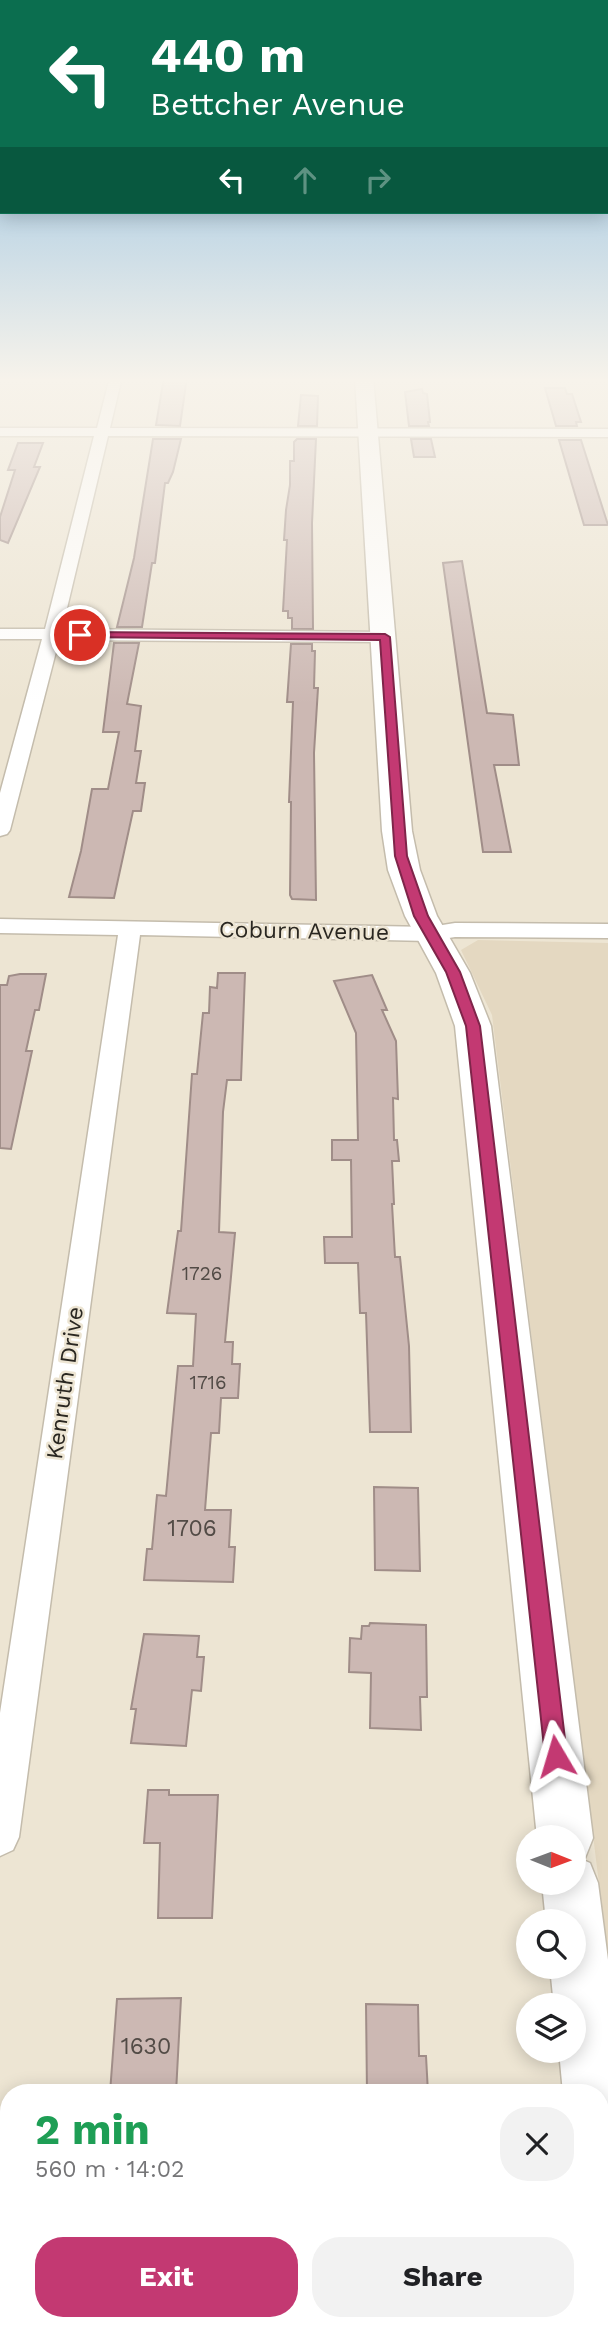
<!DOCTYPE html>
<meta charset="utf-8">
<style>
:root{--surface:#fff;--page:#f2f2f2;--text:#202124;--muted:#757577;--accent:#c33972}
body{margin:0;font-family:"Work Sans",sans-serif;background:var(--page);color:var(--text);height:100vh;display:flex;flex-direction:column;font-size:26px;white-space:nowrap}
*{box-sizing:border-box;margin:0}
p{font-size:23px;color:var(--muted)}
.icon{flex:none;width:38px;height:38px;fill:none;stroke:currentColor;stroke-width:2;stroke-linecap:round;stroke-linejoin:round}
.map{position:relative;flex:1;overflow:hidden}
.drawer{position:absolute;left:0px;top:2084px;width:609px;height:247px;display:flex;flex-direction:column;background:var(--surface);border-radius:28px 28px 0 0;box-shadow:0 4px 18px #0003}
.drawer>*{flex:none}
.top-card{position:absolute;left:0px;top:0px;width:609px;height:214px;box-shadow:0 4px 18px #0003;background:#0b6e4f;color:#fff;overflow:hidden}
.needle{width:46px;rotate:91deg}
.tools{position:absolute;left:516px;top:1825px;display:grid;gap:14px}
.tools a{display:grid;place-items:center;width:70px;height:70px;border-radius:50%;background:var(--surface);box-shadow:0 4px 18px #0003;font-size:35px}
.pin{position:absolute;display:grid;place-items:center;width:60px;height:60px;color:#fff;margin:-30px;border:4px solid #fff;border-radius:50%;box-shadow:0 2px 7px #0007}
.me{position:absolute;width:77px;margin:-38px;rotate:353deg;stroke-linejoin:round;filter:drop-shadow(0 0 5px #0008)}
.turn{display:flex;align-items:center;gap:24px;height:147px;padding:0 35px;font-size:32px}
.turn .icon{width:91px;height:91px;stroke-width:2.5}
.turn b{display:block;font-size:49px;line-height:60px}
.lanes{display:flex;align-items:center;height:66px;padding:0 35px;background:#0003;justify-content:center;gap:35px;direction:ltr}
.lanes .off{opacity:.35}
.round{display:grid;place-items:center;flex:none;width:74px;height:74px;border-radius:28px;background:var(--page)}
.summary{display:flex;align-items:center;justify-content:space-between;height:119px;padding:0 35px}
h1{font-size:42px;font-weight:700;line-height:52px;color:#1e9e55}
.cta{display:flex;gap:14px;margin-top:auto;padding:14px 35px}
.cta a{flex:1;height:80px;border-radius:28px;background:var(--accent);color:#fff;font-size:28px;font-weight:700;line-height:80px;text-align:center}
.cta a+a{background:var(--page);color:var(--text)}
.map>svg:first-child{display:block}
.built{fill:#e4d8c1}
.building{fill:#ccb8b3;stroke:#a08d88;stroke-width:2}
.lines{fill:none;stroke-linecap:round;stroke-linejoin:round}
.street-casing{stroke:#c4bcac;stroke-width:3}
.secondary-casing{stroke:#c4bcac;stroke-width:3}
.street{fill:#fff;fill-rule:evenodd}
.secondary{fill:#fff;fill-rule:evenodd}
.route{fill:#c33972;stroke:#7f254a;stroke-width:2}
.labels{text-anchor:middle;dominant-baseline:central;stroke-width:5;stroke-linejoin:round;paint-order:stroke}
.number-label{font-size:19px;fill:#524b46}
.street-label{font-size:23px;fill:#2a2721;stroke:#ede5d3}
.near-number-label{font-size:23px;fill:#524b46}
</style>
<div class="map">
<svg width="608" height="2330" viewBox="0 0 608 2330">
<rect width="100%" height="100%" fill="#ede5d3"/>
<!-- built -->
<polygon class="built" points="478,940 608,943 608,1957 492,1015 461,950"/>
<!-- building -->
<g class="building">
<polygon points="164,377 187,377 180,426 156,425"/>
<polygon points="545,388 565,388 567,394 572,394 581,422 576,422 577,426 556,426"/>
<polygon points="422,389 423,393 427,394 430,422 428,422 429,426 409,426 405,392"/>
<polygon points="301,395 318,396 317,426 298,426"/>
<polygon points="153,439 181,439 173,472 168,483 165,483 155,563 152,563 142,627 117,627 134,558"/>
<polygon points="297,439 316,439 312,523 313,629 292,629 292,618 288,618 288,611 283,611 287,540 284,540 286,510 290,485 290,461 294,461 294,442"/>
<polygon points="411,439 431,439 435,457 414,457"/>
<polygon points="559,440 581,440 608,525 584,525"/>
<polygon points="18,443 43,443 34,467 40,467 8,543 0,540 0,517 15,470 8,470"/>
<polygon points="462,561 487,713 513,715 519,765 494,765 511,852 483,852 443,563"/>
<polygon points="114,643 139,643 127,704 141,706 135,751 141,751 136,783 145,783 141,811 133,811 114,898 69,897 81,851 92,789 108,789 119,732 103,732"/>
<polygon points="291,644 312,644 312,651 315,651 314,688 318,688 314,753 316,900 292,899 290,895 291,802 289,802 293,702 287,702"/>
<polygon points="218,973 245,973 241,1080 227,1080 223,1112 219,1232 235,1233 225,1342 233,1342 232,1364 240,1364 238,1398 221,1398 219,1433 211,1433 205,1510 231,1510 229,1547 235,1547 233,1582 144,1580 147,1549 152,1549 157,1495 166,1496 178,1366 193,1366 196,1314 167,1313 178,1231 181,1231 192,1074 197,1074 203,1013 209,1013 210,987 217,988"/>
<polygon points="20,974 46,974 39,1010 35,1010 26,1051 32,1051 11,1149 0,1148 0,985 7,985 9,976"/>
<polygon points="372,975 387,1010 382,1010 396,1041 398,1099 393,1098 394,1140 397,1140 399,1161 392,1161 394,1204 392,1204 395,1257 400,1257 409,1346 411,1432 370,1432 366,1313 360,1313 358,1263 325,1263 324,1237 352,1237 351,1160 332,1160 332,1140 358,1140 356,1033 334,981"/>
<polygon points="374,1487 418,1488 420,1571 375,1570"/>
<polygon points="370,1623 426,1625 427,1697 420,1697 421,1730 370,1728 371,1673 349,1672 350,1638 361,1639 362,1626 369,1626"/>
<polygon points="144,1634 199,1636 197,1657 204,1657 201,1691 192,1690 186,1746 131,1743 136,1709 131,1709"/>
<polygon points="148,1790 169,1790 169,1795 218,1795 212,1918 158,1918 160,1843 144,1843"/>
<polygon points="181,1998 176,2093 110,2093 117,1999"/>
<polygon points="366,2004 418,2005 419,2056 426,2056 428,2093 367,2093"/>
</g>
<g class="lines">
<!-- street casing -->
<g class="street-casing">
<g id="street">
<polygon points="110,377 122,377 110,428 608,429 608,437 108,436 62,629 385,632 394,637 385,642 59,640 10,830 7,834 0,836 0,793 42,639 0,639 0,629 45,629 94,436 0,436 0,428 97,428"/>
<polygon points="0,919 430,927 455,923 608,924 608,938 455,937 430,941 140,935 19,1837 13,1850 0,1856 0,1713 118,935 0,933"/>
</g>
</g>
<!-- secondary casing -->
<g class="secondary-casing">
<polygon id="secondary" points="355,377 373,377 412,831 420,870 437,916 470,973 491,1026 593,1838 585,1858 581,1859 590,1863 598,1883 608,1960 608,2248 600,2245 600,2093 563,2093 559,2051 574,2051 574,2006 554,2006 550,1967 574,1967 574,1922 546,1922 542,1883 574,1883 574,1838 537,1838 455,1026 436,973 405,916 388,870 382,831"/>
</g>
<!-- street -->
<use href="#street" class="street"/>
<!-- secondary -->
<use href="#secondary" class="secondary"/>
</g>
<!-- sky -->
<linearGradient id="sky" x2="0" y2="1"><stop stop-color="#7ab3de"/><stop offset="0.54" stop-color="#f7f3eb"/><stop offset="1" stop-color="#f7f3eb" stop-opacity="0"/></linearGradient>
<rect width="608" height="704" fill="url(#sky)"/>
<!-- route -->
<polygon class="route" points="80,632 385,634 390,637 407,856 428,916 460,972 480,1026 567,1756 563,1764 556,1767 548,1764 545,1756 466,1026 446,972 414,916 395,856 380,640 76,637 76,633"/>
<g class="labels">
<!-- number labels -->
<g class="number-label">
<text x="202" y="1273">1726</text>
<text x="208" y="1382">1716</text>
</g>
<!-- street labels -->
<g class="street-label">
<text transform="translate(304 931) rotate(1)">Coburn Avenue</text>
<text transform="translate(65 1383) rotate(-82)">Kenruth Drive</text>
</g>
<!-- near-number labels -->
<g class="near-number-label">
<text x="192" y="1528">1706</text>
<text x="146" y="2046">1630</text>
</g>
</g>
</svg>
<div class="tools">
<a><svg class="needle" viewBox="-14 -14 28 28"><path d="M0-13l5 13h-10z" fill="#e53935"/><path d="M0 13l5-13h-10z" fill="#757577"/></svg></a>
<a><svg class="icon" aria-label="search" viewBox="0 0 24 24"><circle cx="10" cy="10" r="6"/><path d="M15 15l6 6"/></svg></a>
<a><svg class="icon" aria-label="layers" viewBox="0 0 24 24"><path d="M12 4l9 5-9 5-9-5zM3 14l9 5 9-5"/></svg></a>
</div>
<div class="pin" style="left:80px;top:635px;background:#d93025"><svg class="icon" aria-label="arrive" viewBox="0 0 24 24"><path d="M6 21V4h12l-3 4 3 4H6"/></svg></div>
<svg class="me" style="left:556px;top:1756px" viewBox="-20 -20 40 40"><path d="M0-17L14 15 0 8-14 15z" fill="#c33972" stroke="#fff" stroke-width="4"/></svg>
<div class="top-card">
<div class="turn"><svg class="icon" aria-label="left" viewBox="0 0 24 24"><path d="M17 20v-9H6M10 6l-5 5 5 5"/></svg><div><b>440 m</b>Bettcher Avenue</div></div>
<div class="lanes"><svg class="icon" aria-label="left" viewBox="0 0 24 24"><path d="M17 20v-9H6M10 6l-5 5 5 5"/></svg><svg class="icon off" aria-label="ahead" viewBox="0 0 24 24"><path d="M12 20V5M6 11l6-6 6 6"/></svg><svg class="icon off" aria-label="right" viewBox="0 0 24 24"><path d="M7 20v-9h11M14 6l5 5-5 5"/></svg></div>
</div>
<section class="drawer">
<div class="summary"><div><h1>2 min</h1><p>560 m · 14:02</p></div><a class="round"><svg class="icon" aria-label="close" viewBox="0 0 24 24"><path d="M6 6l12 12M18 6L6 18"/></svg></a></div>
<div class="cta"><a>Exit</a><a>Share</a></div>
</section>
</div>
